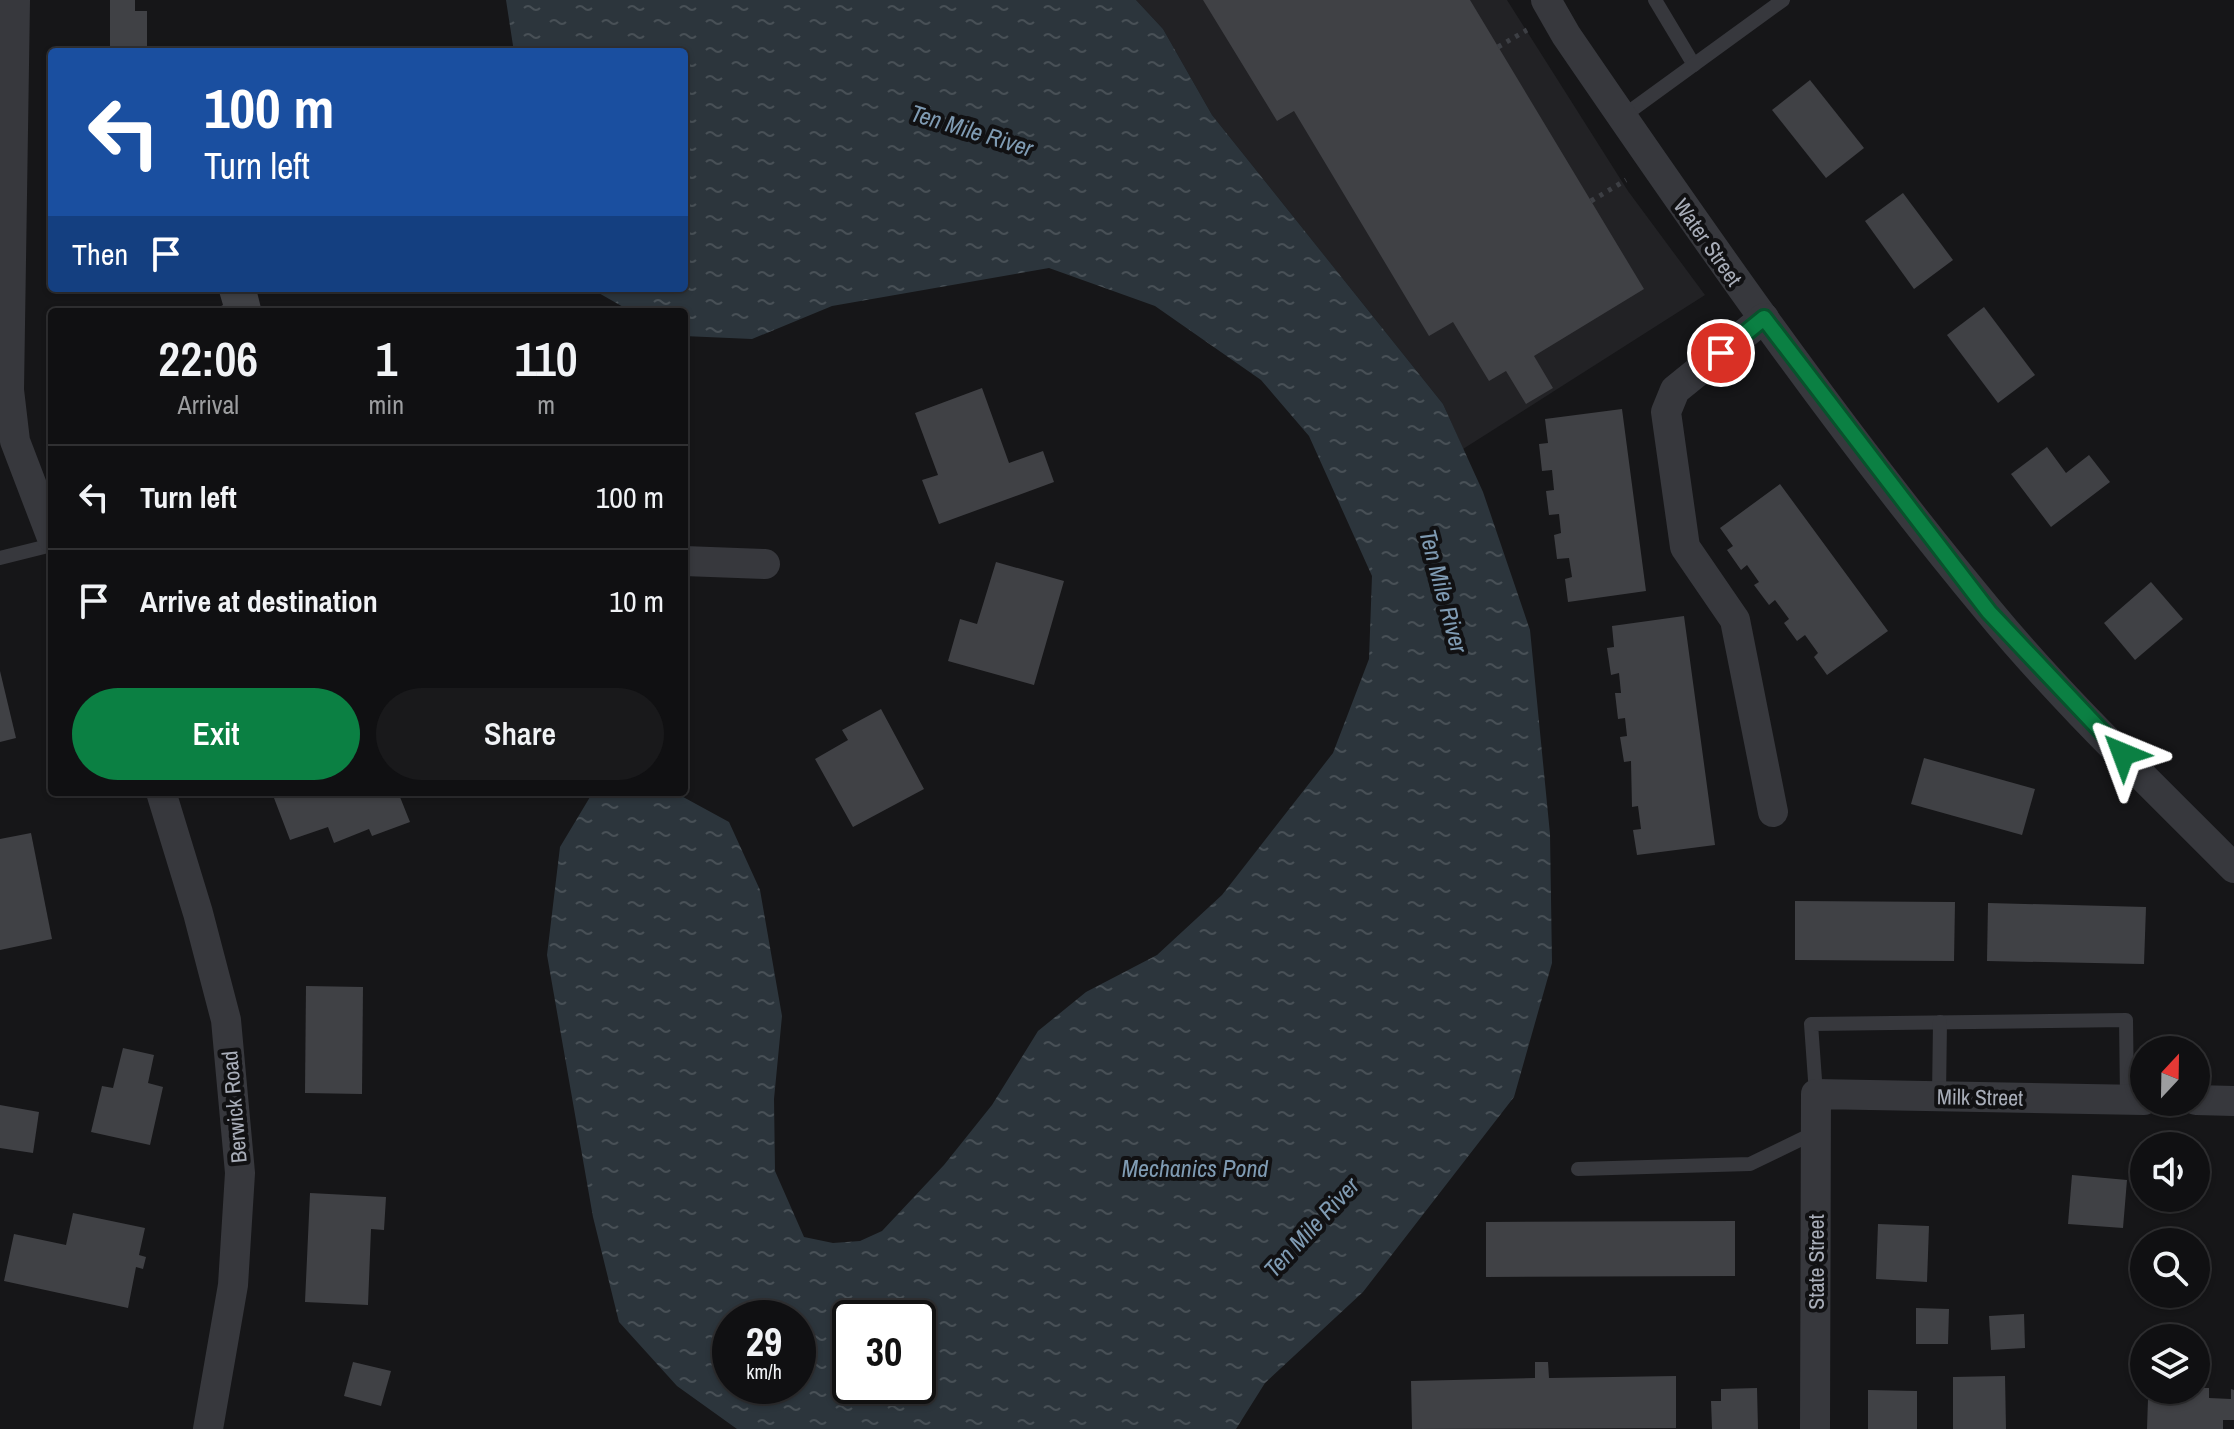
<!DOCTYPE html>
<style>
:root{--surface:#101012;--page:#19191b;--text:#f1f3f6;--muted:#9c9d9f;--line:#303032;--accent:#0b8043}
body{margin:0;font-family:"Archivo Narrow",sans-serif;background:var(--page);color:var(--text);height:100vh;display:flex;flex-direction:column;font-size:30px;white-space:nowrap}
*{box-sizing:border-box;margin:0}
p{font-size:26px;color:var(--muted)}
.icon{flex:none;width:44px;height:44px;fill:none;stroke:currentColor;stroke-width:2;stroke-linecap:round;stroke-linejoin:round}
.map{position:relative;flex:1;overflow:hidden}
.details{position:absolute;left:48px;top:308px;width:640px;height:488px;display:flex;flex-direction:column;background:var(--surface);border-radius:8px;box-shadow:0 2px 6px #0004,0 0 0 2px var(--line)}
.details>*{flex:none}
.top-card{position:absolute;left:48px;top:48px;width:640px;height:244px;border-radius:8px;box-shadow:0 2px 6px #0004,0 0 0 2px var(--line);background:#1a4fa0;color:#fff;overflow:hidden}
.needle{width:52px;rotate:22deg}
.fabs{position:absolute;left:2130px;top:1036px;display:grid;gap:16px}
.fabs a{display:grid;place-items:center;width:80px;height:80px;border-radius:50%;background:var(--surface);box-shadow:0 2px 6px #0004,0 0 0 2px var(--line);font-size:40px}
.speed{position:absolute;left:712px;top:1300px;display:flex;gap:16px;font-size:40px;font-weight:700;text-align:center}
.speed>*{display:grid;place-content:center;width:104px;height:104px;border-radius:50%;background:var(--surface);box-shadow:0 2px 6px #0004,0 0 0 2px var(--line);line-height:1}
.speed small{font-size:20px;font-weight:400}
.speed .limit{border:4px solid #111;border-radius:12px;background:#fff;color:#111}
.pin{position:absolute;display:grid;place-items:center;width:68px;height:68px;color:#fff;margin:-34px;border:4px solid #fff;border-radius:50%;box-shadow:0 2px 8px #0007}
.me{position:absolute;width:88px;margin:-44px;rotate:316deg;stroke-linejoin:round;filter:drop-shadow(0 0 6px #0008)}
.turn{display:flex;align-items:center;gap:28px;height:168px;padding:0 24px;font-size:36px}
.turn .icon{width:104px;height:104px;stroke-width:2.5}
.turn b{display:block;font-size:56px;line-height:68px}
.then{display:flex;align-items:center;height:76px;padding:0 24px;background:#0003;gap:16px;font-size:30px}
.eta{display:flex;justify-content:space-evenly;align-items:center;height:136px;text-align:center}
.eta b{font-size:48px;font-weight:600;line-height:56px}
.button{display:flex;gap:16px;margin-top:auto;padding:16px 24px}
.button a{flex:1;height:92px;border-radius:48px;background:var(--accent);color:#fff;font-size:32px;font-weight:600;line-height:92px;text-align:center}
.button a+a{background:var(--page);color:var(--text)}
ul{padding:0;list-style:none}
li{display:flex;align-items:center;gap:24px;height:104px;padding:0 24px;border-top:2px solid var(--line)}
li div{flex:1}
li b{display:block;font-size:30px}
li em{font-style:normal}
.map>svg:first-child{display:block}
.built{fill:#222225}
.water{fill:url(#water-ripples);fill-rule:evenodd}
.building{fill:#404145}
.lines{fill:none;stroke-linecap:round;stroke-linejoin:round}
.path{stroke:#3d3f44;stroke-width:5;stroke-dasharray:4 6;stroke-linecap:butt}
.service{stroke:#37383d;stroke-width:14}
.minor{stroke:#37383d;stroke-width:30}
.route-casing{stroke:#07532c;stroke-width:20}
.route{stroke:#0b8043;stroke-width:14}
.labels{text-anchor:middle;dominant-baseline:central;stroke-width:8;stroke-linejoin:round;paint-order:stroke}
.street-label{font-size:22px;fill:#a8adb8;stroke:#111113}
.water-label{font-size:24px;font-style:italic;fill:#7f9bb3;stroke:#111113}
</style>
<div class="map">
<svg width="2234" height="1429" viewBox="0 0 2234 1429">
<defs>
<pattern id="water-ripples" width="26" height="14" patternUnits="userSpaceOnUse" patternTransform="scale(2)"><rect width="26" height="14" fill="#2c353c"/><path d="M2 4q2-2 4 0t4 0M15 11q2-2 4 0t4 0" fill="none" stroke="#485056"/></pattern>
</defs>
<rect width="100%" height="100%" fill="#161618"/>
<!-- built -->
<polygon class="built" points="1136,0 1507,0 1628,191 1705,295 1463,449 1443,404 1212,115 1163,29"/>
<!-- water -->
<path class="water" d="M506,0H1136L1163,29L1212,115L1443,404L1483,492L1530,630L1550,834L1552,963L1514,1097L1363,1292L1265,1383L1236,1429H737L677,1386L619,1322L593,1217L547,955L560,847L593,792H674L729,822L760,890L782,1016L774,1099L775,1171L804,1237L833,1243L860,1241L882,1231L944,1165L992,1105L1038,1031L1086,992L1157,955L1222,895L1333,753L1369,659L1372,576L1309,436L1261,380L1155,306L1049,268L832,306L752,339L684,336V312H632L590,288H684V52H514ZM730,1318H798V1386H730ZM918,1318V1386H850V1318Z"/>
<!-- building -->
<g class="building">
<polygon points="110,0 135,0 135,11 147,11 147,52 110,52"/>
<polygon points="1203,0 1470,0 1644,289 1534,356 1553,388 1526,404 1506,371 1489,381 1453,322 1429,336 1294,111 1277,121"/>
<polygon points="1810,80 1864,148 1826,178 1772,110"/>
<polygon points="1903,193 1953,260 1914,289 1865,221"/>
<polygon points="218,288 256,288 262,312 210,312 223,305"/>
<polygon points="1984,307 2035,375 1998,403 1947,335"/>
<polygon points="982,388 1009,463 1043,451 1054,482 939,524 922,480 938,475 915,413"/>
<polygon points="1622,409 1646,591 1568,602 1565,579 1572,577 1569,558 1557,559 1554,535 1561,533 1559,514 1549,515 1546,491 1554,490 1552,470 1542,471 1539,444 1548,443 1545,419"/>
<polygon points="2047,447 2066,473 2089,455 2110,482 2051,527 2011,474"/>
<polygon points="1780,484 1888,631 1827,675 1814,657 1818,653 1805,635 1797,641 1784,623 1789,619 1775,600 1769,605 1754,585 1759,582 1747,565 1741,570 1727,550 1733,546 1720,528"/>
<polygon points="996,562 1064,581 1034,685 948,661 960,619 977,624"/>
<polygon points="2151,582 2183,619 2135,660 2104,623"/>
<polygon points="1684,616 1715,845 1637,855 1633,830 1641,829 1638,806 1632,807 1631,761 1624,762 1620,737 1627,736 1625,718 1618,719 1615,693 1621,693 1619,673 1611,675 1607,648 1614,647 1612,626"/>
<polygon points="0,671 16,738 0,742"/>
<polygon points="881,709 924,789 853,827 815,759 848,740 842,730"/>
<polygon points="1924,758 2035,789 2022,835 1911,804"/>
<polygon points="291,792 398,792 410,822 372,836 369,829 334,843 328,827 290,840 274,798"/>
<polygon points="31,833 52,939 0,950 0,839"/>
<polygon points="1795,901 1955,902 1954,961 1795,960"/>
<polygon points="1988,903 2146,907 2144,964 1987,961"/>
<polygon points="306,986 363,987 362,1094 305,1093"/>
<polygon points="123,1048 154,1055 148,1083 163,1087 150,1145 91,1132 102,1086 113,1088"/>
<polygon points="0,1105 39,1112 33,1153 0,1148"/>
<polygon points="2072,1175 2127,1180 2123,1228 2068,1224"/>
<polygon points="310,1193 386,1197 384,1230 371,1229 368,1305 305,1302"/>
<polygon points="73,1213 145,1228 139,1255 146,1257 143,1269 136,1267 128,1308 4,1281 14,1234 66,1245"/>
<polygon points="1735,1221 1735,1276 1486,1277 1486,1222"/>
<polygon points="1878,1224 1929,1226 1927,1282 1876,1279"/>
<polygon points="1916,1308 1949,1309 1948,1344 1916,1344"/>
<polygon points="2024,1314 2025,1348 1991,1350 1989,1316"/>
<polygon points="353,1362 391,1371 381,1406 344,1396"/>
<polygon points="1535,1362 1548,1362 1549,1378 1676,1376 1676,1428 1412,1429 1411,1381 1535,1378"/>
<polygon points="2005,1376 2006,1429 1953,1429 1953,1377"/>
<polygon points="1757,1388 1758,1429 1712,1429 1711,1401 1721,1401 1721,1389"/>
<polygon points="2196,1388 2209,1388 2209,1398 2231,1399 2231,1389 2234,1390 2234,1420 2223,1420 2223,1429 2147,1429 2148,1399 2182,1399 2182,1390"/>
<polygon points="1868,1390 1917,1391 1917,1429 1868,1429"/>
</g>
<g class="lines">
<!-- path -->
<g class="path">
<polyline points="1498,47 1527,30"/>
<polyline points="1591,201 1626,180"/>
</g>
<!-- service -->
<g class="service">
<polyline points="1655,0 1694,65"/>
<polyline points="1622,117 1783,0"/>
<polyline points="0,558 52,545"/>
<polyline points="1816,1094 1811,1024 2126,1020 2127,1099"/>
<polyline points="1939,1096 1940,1022"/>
<polyline points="1578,1169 1750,1164 1816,1132"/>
</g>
<!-- minor -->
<g class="minor">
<polyline points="15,0 9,390 15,441 52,538"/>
<path d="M1546,0L1566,35C1700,231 1836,427 1988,610C2063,701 2151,784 2234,868"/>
<polyline points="1764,318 1675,390 1666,412 1685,547 1735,620 1773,812"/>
<polyline points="684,561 765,564"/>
<polyline points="161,792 198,913 226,1020 240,1173 233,1285 208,1429"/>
<polyline points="2196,1100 2234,1101"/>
<polyline points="1815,1429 1816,1094 2144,1100"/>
</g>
</g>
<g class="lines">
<!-- route casing -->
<g class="route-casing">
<polyline id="route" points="1721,353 1764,318 1989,612 2123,754"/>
</g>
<!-- route -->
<use href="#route" class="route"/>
</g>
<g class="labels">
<!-- street labels -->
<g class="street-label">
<text transform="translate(1708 242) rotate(55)">Water Street</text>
<text transform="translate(1980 1097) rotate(1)">Milk Street</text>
<text transform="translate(234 1107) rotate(-95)">Berwick Road</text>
<text transform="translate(1816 1262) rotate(-90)">State Street</text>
</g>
<!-- water labels -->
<g class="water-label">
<text transform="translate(972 130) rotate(17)">Ten Mile River</text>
<text transform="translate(1444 591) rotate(75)">Ten Mile River</text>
<text x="1195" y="1168">Mechanics Pond</text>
<text transform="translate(1311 1227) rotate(-47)">Ten Mile River</text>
</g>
</g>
</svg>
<div class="fabs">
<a><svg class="needle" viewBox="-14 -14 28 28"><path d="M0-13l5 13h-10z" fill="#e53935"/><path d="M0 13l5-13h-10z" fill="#9c9d9f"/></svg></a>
<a><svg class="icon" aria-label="sound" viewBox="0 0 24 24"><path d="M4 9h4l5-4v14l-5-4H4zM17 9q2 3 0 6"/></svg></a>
<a><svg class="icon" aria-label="search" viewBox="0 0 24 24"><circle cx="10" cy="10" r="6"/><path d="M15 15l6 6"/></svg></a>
<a><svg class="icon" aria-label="layers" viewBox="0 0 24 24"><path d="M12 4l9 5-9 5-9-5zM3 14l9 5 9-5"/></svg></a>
</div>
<div class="speed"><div>29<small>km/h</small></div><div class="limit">30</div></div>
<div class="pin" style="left:1721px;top:353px;background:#d93025"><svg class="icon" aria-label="arrive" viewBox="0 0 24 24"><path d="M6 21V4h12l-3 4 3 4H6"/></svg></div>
<svg class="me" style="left:2123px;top:754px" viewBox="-20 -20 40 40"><path d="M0-17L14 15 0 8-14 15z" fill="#0b8043" stroke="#fff" stroke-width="4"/></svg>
<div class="top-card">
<div class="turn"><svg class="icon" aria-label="left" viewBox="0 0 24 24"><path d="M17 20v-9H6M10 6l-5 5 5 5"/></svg><div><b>100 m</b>Turn left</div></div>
<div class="then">Then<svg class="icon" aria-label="arrive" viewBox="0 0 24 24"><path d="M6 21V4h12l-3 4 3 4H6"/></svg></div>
</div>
<section class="details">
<div class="eta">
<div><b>22:06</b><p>Arrival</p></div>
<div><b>1</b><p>min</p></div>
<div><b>110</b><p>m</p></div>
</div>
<ul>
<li><svg class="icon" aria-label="left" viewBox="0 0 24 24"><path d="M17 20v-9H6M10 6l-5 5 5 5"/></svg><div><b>Turn left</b></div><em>100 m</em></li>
<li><svg class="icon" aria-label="arrive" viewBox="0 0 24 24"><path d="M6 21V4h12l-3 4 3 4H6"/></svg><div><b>Arrive at destination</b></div><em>10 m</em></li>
</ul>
<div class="button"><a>Exit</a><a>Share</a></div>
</section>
</div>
